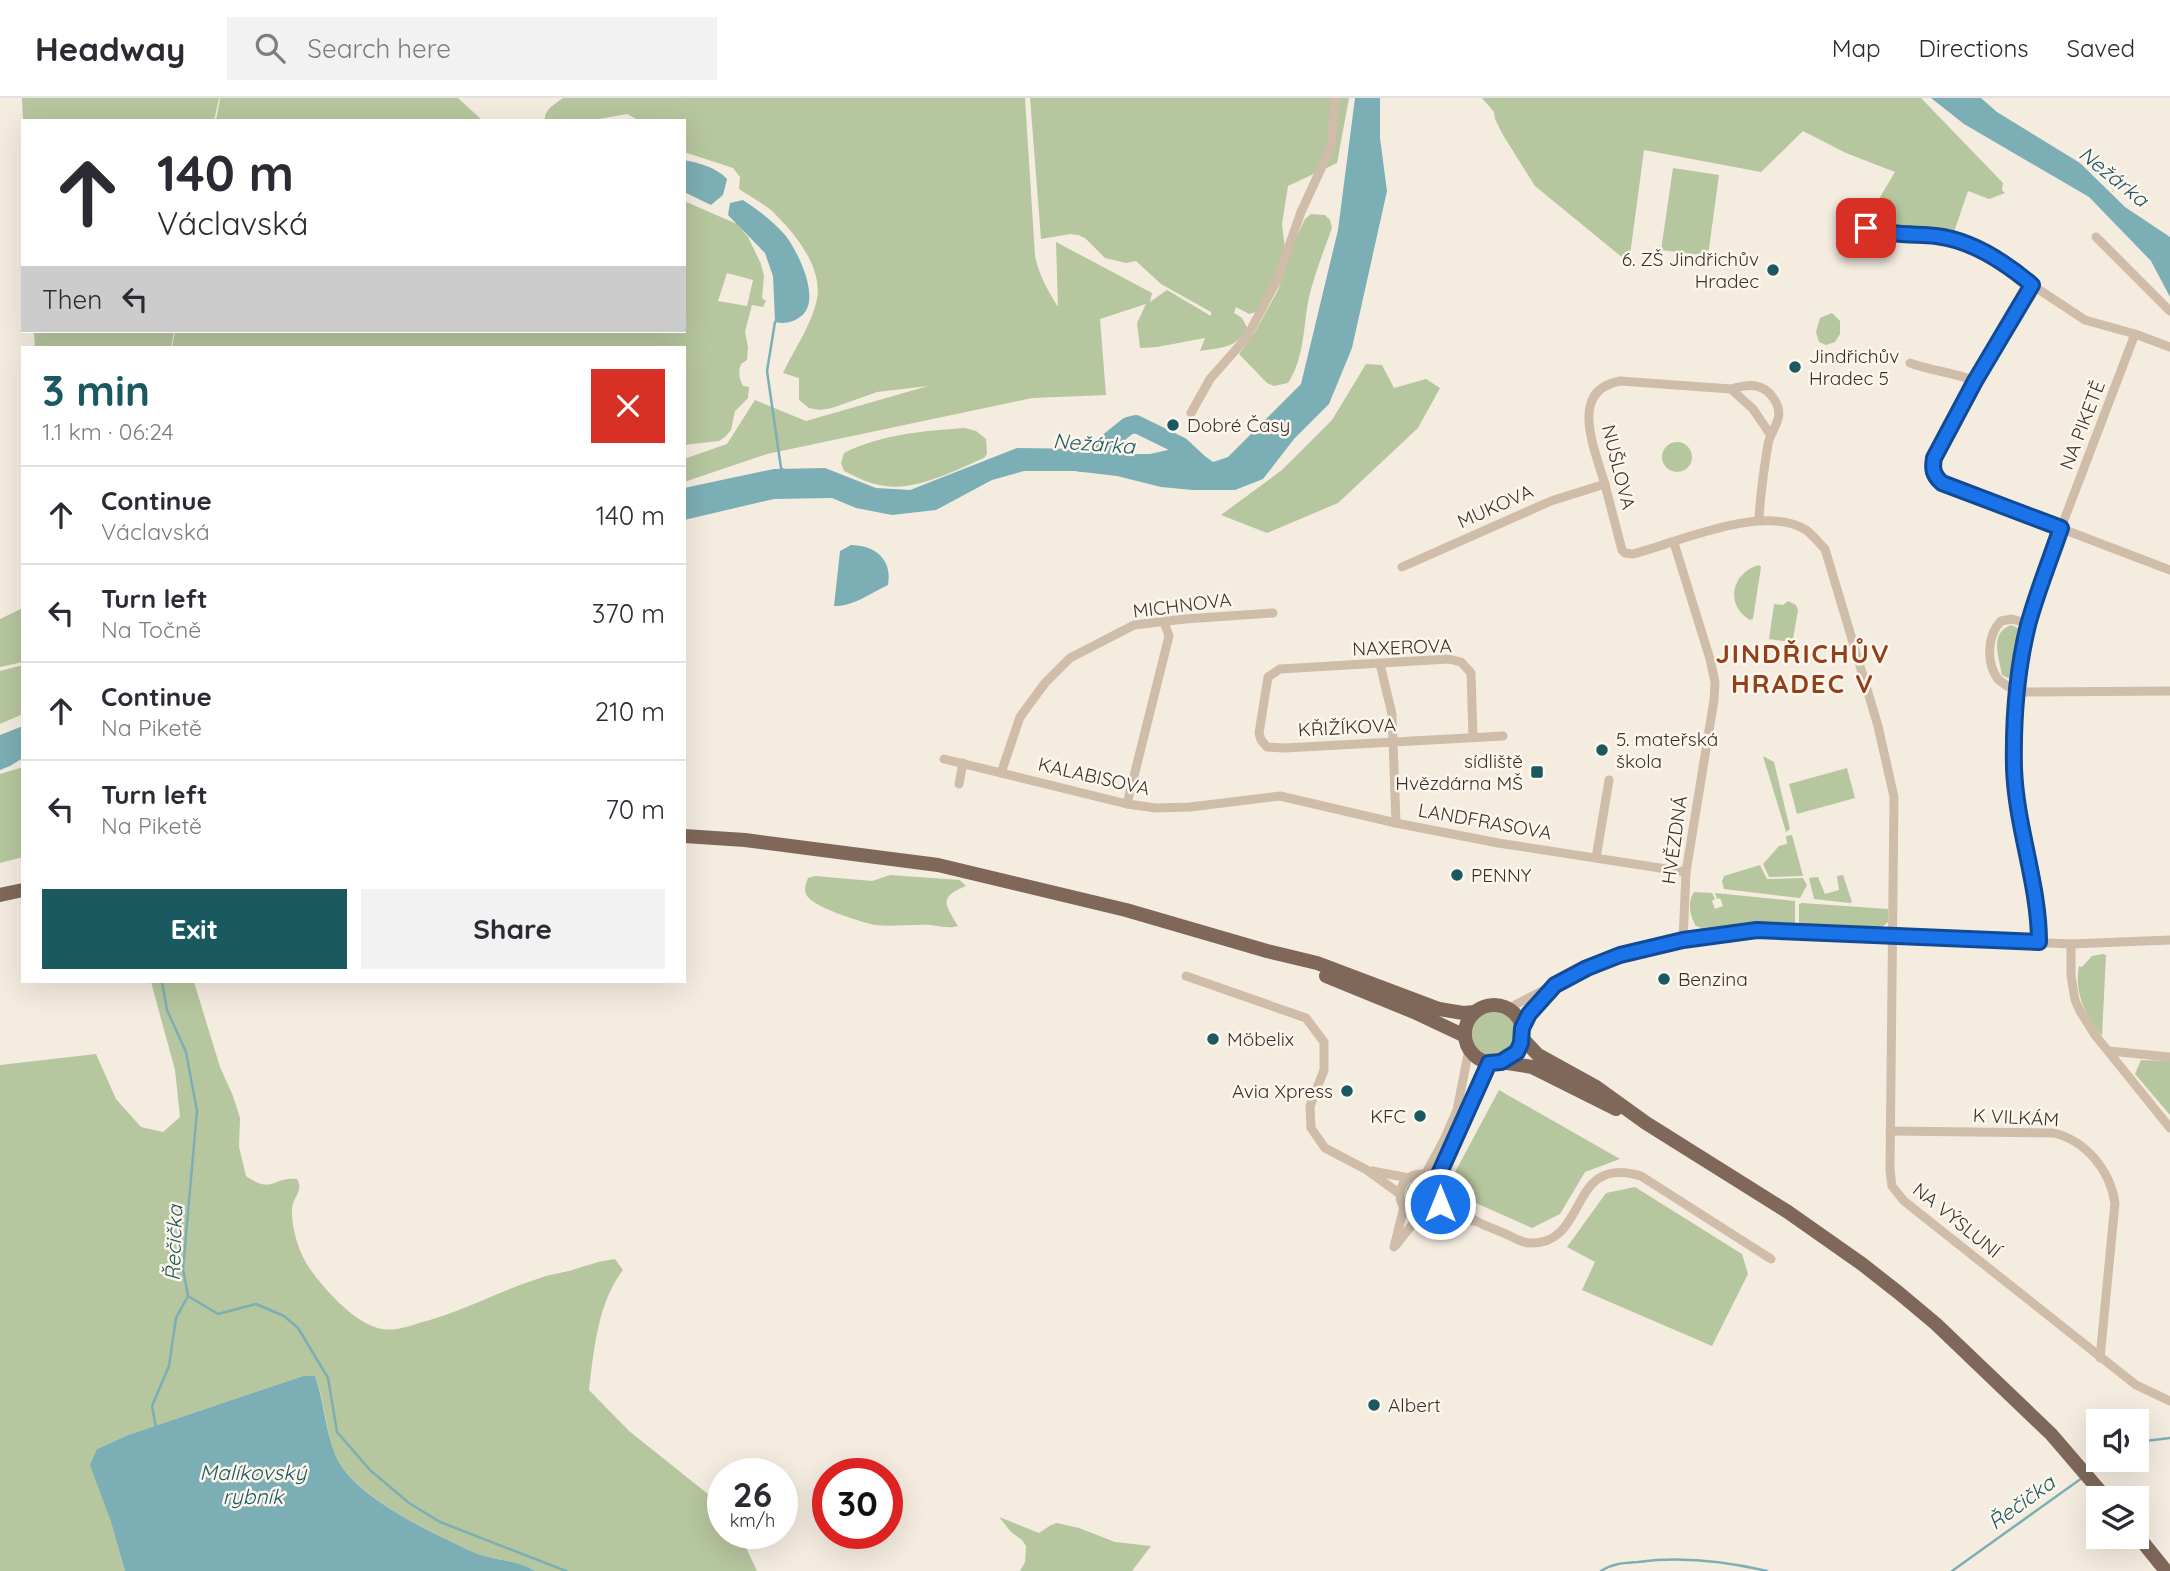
<!DOCTYPE html>
<meta charset="utf-8">
<style>
:root{--surface:#fff;--page:#f2f2f3;--text:#2b2b33;--muted:#7c7c81;--line:#e1e1e2;--accent:#1b5961}
body{margin:0;font-family:Quicksand,sans-serif;background:var(--page);color:var(--text);height:100vh;display:flex;flex-direction:column;font-size:26px;white-space:nowrap}
*{box-sizing:border-box;margin:0}
p{font-size:23px;color:var(--muted)}
.icon{flex:none;width:38px;height:38px;fill:none;stroke:currentColor;stroke-width:2;stroke-linecap:round;stroke-linejoin:round}
.map{position:relative;flex:1;overflow:hidden}
.drawer{position:absolute;left:21px;top:248px;width:665px;height:637px;display:flex;flex-direction:column;background:var(--surface);border-radius:0px;box-shadow:0 7px 28px #0002}
.drawer>*{flex:none}
.guide{position:absolute;left:21px;top:21px;width:665px;height:214px;border-radius:0px;box-shadow:0 7px 28px #0002;background:#fff;color:var(--text);overflow:hidden}
.controls{position:absolute;left:2086px;top:1311px;display:grid;gap:14px}
.controls a{display:grid;place-items:center;width:63px;height:63px;border-radius:0px;background:var(--surface);box-shadow:0 7px 28px #0002;font-size:35px}
.speed{position:absolute;left:707px;top:1360px;display:flex;gap:14px;font-size:35px;font-weight:700;text-align:center}
.speed>*{display:grid;place-content:center;width:91px;height:91px;border-radius:50%;background:var(--surface);box-shadow:0 7px 28px #0002;line-height:1}
.speed small{font-size:18px;font-weight:400}
.speed .limit{border:10px solid #d22;background:#fff;color:#111}
.pin{position:absolute;display:grid;place-items:center;width:60px;height:60px;color:#fff;margin:-30px;border-radius:14px;box-shadow:0 4px 10px #0006}
.me{position:absolute;width:77px;margin:-38px;rotate:0deg;stroke-linejoin:round;filter:drop-shadow(0 0 5px #0008)}
.turn{display:flex;align-items:center;gap:24px;height:147px;padding:0 21px;font-size:32px}
.turn .icon{width:91px;height:91px;stroke-width:2.5}
.turn b{display:block;font-size:49px;line-height:60px}
.then{display:flex;align-items:center;height:66px;padding:0 21px;background:#0003;gap:14px;font-size:26px}
.round{display:grid;place-items:center;flex:none;width:74px;height:74px;border-radius:0px;background:var(--page)}
.head{display:flex;align-items:center;justify-content:space-between;height:119px;padding:0 21px}
h1{font-size:42px;font-weight:700;line-height:52px;color:var(--accent)}
.button{display:flex;gap:14px;margin-top:auto;padding:14px 21px}
.button a{flex:1;height:80px;border-radius:0px;background:var(--accent);color:#fff;font-size:28px;font-weight:700;line-height:80px;text-align:center}
.button a+a{background:var(--page);color:var(--text)}
ul{padding:0;list-style:none}
li{display:flex;align-items:center;gap:21px;height:98px;padding:0 21px;border-top:2px solid var(--line)}
li div{flex:1}
li b{display:block;font-size:26px}
li em{font-style:normal}
header{display:flex;align-items:center;gap:42px;box-sizing:border-box;height:98px;padding:0 35px;background:var(--surface);border-bottom:2px solid var(--line)}
header strong{font-size:33px}
nav{display:flex;gap:38px;margin-inline-start:auto;font-size:24px}
.search{width:490px;height:63px;background:var(--page);display:flex;align-items:center;gap:18px;box-sizing:border-box;padding:0 24px;border-radius:0px;color:var(--muted);font-size:26px}
.map>svg:first-child{display:block}
.green{fill:#b6c69e;fill-rule:evenodd}
.water{fill:#7cafb5}
.lines{fill:none;stroke-linecap:round;stroke-linejoin:round}
.stream{stroke:#7cafb5;stroke-width:2.5}
.river{stroke:#7cafb5;stroke-width:18}
.minor{stroke:#cfbdaa;stroke-width:9}
.primary{stroke:#7f685a;stroke-width:14}
.route-casing{stroke:#114b97;stroke-width:18}
.route{stroke:#1a73e8;stroke-width:12}
.poi-dot{fill:#1b5961;stroke:#fcf6ed;stroke-width:2.5}
.labels{text-anchor:middle;dominant-baseline:central;stroke-width:5;stroke-linejoin:round;paint-order:stroke}
.poi-label{font-size:19px;fill:#3c312a;stroke:#fcf6ed;text-anchor:start}
.street-label{font-size:19px;fill:#3c312a;stroke:#fcf6ed}
.water-label{font-size:21px;font-style:italic;fill:#1b5961;stroke:#fcf6ed}
.district-label{font-size:26px;font-weight:bold;letter-spacing:2px;fill:#923f1c;stroke:#fcf6ed}
</style>
<header>
<strong>Headway</strong>
<div class="search"><svg class="icon" aria-label="search" viewBox="0 0 24 24"><circle cx="10" cy="10" r="6"/><path d="M15 15l6 6"/></svg>Search here</div>
<nav><a>Map</a><a>Directions</a><a>Saved</a></nav>
</header>
<div class="map">
<svg width="2170" height="1473" viewBox="0 0 2170 1473">
<rect width="100%" height="100%" fill="#f5ece0"/>
<!-- green -->
<g class="green">
<polygon points="22,0 219,0 214,23 23,23"/>
<polygon points="220,0 458,0 483,23 216,23"/>
<path d="M563,0H1025L1035,158C1039,177 1048,193 1058,209L1056,144L1152,195L1150,204L1167,192L1211,218V214L1161,186L1136,163L1126,165L1105,160L1085,140L1078,137L1070,136L1041,141L1030,0H1349L1337,65L1288,88L1282,126L1285,151L1271,188L1256,214L1249,216L1236,209L1234,215L1242,220L1248,231C1234,251 1223,249 1200,253L1205,240L1157,249L1140,250L1137,225L1146,206L1100,221L1106,297L1032,300L767,356L684,384V361L727,346L755,302L806,323L928,288L877,294L832,310L820,312L809,310L799,302V280L783,275C794,252 812,226 817,201C823,168 793,133 771,112C761,104 749,98 739,91L740,79L733,70L684,54V23H640L627,16L588,23H545C543,12 555,6 563,0Z"/>
<polygon points="1482,0 1921,0 2003,85 2002,92 2005,95 1989,101 1968,93 1954,134 1863,128 1895,74 1846,55 1803,33 1761,74 1644,52 1629,165 1535,88 1503,37 1495,21 1494,14"/>
<polygon points="1673,70 1719,77 1708,158 1661,152"/>
<path d="M684,103L737,126L748,139L761,166L764,178L762,200L766,203L763,209L752,207L745,234L748,249L747,262L741,266C738,274 739,280 743,288L749,289L748,300L735,313L731,332L725,339L719,343L684,347V250H172L175,233H684ZM727,175L753,182L747,208L718,203Z"/>
<path d="M1311,116L1325,117L1330,122L1332,130C1324,152 1315,175 1309,199C1303,228 1305,259 1288,285L1274,288L1267,285L1239,256L1255,234L1278,192L1295,142L1305,121Z"/>
<polygon points="1832,215 1840,223 1840,236 1835,244 1826,247 1819,244 1816,234 1820,220"/>
<polygon points="34,233 174,233 171,250 35,250"/>
<polygon points="1366,266 1382,267 1394,290 1426,281 1440,290 1418,330 1338,405 1267,435 1221,417 1282,372 1332,322"/>
<path d="M965,330L976,333L986,341L987,356L984,360C956,372 916,393 885,388C870,386 858,380 844,373L841,365L844,355C882,336 923,333 965,330Z"/>
<circle cx="1677" cy="359" r="15"/>
<path d="M1759,467L1761,469L1753,521L1750,522C1724,507 1732,474 1759,467Z"/>
<polygon points="1788,503 1796,507 1798,512 1793,541 1790,544 1769,541 1774,506 1783,507"/>
<polygon points="23,510 23,564 0,569 0,521"/>
<path d="M2011,527L2018,530L2022,539L2013,578L2008,580L2002,577C1999,559 1989,535 2011,527Z"/>
<polygon points="23,567 23,616 0,626 0,573"/>
<polygon points="1763,658 1774,664 1790,731 1786,734"/>
<polygon points="23,669 23,759 0,765 0,676"/>
<polygon points="1847,670 1855,700 1797,716 1789,686"/>
<polygon points="1792,737 1803,778 1769,779 1763,766 1779,748 1787,746 1786,738"/>
<polygon points="1760,767 1767,781 1803,780 1807,787 1800,800 1724,791 1722,783 1724,778"/>
<path d="M890,777L960,782L966,788C939,799 944,805 958,828C949,831 940,828 931,827C912,826 893,829 875,827C861,824 811,809 806,796C804,790 806,785 808,780L815,778L872,783Z"/>
<polygon points="1843,777 1852,804 1850,805 1814,801 1809,780 1818,779 1825,796 1839,792 1837,778"/>
<path d="M1694,794L1712,795L1715,801L1712,803L1715,811L1723,808L1720,800L1717,801L1715,795L1795,803V826L1750,825L1702,830L1696,828C1690,819 1687,803 1694,794Z"/>
<polygon points="1802,805 1888,811 1888,824 1881,830 1874,831 1801,828 1799,826 1799,806"/>
<path d="M2103,856L2106,857L2102,938C2085,917 2074,895 2079,868L2082,869L2092,858Z"/>
<path d="M151,884H194L220,969L233,998L240,1020L239,1049L246,1078C273,1097 273,1078 297,1081C304,1093 293,1099 292,1110C291,1130 299,1155 310,1171C325,1192 355,1226 382,1231C395,1233 407,1229 419,1225C462,1214 501,1192 543,1179C552,1176 561,1175 569,1173C585,1168 599,1163 615,1161L623,1172C598,1204 594,1251 589,1292L629,1333L723,1408V1435H739L757,1473H535C516,1461 493,1463 473,1454C433,1435 353,1399 335,1356C325,1331 325,1303 315,1278H303L128,1337L97,1351L110,1421L125,1473H0V967L96,956L116,1001L141,1029L163,1034L180,1019L175,972Z"/>
<circle cx="1494" cy="936" r="22"/>
<polygon points="2141,962 2170,963 2170,1017 2135,976"/>
<polygon points="1499,992 1620,1061 1585,1074 1560,1116 1532,1130 1458,1097 1453,1078"/>
<circle cx="1421" cy="1096" r="15"/>
<polygon points="1635,1089 1742,1156 1748,1176 1712,1248 1582,1192 1595,1164 1567,1149 1606,1095"/>
<polygon points="999,1419 1039,1435 1051,1427 1057,1425 1079,1430 1115,1444 1151,1448 1132,1473 1020,1473 1025,1464 1026,1448 1022,1442 1011,1434"/>
</g>
<!-- water -->
<g class="water">
<polygon points="1355,0 1380,0 1380,40 1387,93 1352,250 1329,306 1294,341 1263,381 1235,392 1192,392 1161,389 1117,378 1074,373 1024,373 992,382 936,412 892,417 856,410 832,400 774,401 684,422 684,390 774,371 825,370 876,390 910,392 1017,350 1087,351 1124,356 1150,356 1190,347 1213,364 1228,359 1301,286 1338,132"/>
<polygon points="1931,0 1981,0 1997,14 2080,65 2125,109 2170,139 2170,199 2151,163 2089,99 1964,26"/>
<path d="M684,62C699,65 716,69 727,81L723,97L711,107L684,94Z"/>
<path d="M743,102C758,112 773,123 785,137C798,153 823,204 800,219C792,225 784,226 775,224L773,178L765,155L728,117L730,105Z"/>
<path d="M851,447C874,447 893,461 888,487C871,495 852,509 834,508L840,453Z"/>
<polygon points="23,628 23,660 10,668 0,672 0,637"/>
<path d="M303,1278H315C324,1303 325,1331 335,1356C352,1399 433,1435 473,1454C493,1463 516,1461 535,1473H125L110,1421L90,1367L97,1351L128,1337Z"/>
</g>
<g class="lines">
<!-- stream -->
<g class="stream">
<polyline points="775,224 767,273 781,370 783,372"/>
<polyline points="162,884 167,912 186,954 197,1013 183,1171 188,1198 218,1216 256,1206 284,1218 298,1230 328,1280 337,1334 370,1372 409,1405 440,1424 566,1473"/>
<polyline points="156,1330 152,1308 169,1268 176,1220 188,1198"/>
<polyline points="2137,1344 2170,1340"/>
<polyline points="2091,1374 2108,1362"/>
<path d="M1601,1473C1613,1465 1624,1465 1638,1464C1682,1458 1724,1463 1767,1473"/>
<polyline points="1952,1473 2082,1380"/>
</g>
<!-- river -->
<polyline class="river" points="1082,365 1128,328 1136,326 1181,348 1197,363"/>
<!-- minor -->
<g class="minor">
<polyline points="1846,124 1886,136 1939,139 1964,145 2017,175 2032,187 2085,222 2135,236 2170,249"/>
<polyline points="2096,139 2170,213"/>
<path d="M2032,187L1975,283L1934,360C1932,371 1933,377 1942,385L2170,472"/>
<path d="M1910,265C1931,273 1953,274 1975,283"/>
<polyline points="1731,291 1753,311 1770,336"/>
<polyline points="1191,315 1210,281 1247,239 1277,182 1301,114 1331,49 1335,0"/>
<path d="M1759,422C1760,396 1764,371 1768,346C1770,337 1775,331 1778,321C1780,314 1778,307 1774,301C1763,284 1748,286 1731,291L1620,283C1605,286 1593,293 1590,309C1585,329 1598,364 1604,383C1610,406 1616,429 1622,452L1625,455L1633,456C1679,444 1763,405 1806,432C1813,437 1819,445 1825,451L1878,628L1894,699L1890,1072L1892,1088L1904,1103L2136,1287L2170,1303"/>
<polyline points="1674,445 1710,561 1715,584 1714,602 1686,774 1683,842"/>
<polyline points="1402,469 1551,403 1605,386"/>
<path d="M2029,526L2012,521L2001,523C1987,537 1986,565 1998,581C2003,586 2011,590 2017,594L2170,593"/>
<polyline points="1380,566 1392,616 1396,725"/>
<polyline points="1473,639 1471,575 1461,564 1449,561 1280,571 1268,579 1259,635 1261,642 1267,649 1285,650 1503,638"/>
<polyline points="944,661 1127,706 1156,710 1190,709 1280,698 1396,725 1498,745 1686,774"/>
<polyline points="1001,675 1020,619 1045,585 1070,560 1134,527 1185,521 1273,515"/>
<polyline points="959,686 963,665"/>
<polyline points="1127,706 1169,538 1164,524"/>
<polyline points="1596,760 1609,682"/>
<polyline points="2039,844 2039,822 2021,726 2014,671 2017,594 2029,526 2061,430 2135,236"/>
<polyline points="2071,846 2071,878 2075,902 2080,913 2095,937 2170,1030"/>
<polyline points="1186,878 1306,920 1324,944 1324,972 1310,1008 1311,1030 1325,1050 1367,1072 1400,1096"/>
<polyline points="1507,911 1587,870 1620,857 1683,842 1746,832 2071,846 2170,842"/>
<polyline points="1522,930 1534,909 1552,891"/>
<polyline points="2109,953 2170,959"/>
<path d="M1890,1033L2054,1035C2086,1043 2110,1072 2115,1105L2100,1260"/>
<polyline points="1372,1073 1409,1080"/>
<circle cx="1421" cy="1097" r="21"/>
<polyline points="1425,1077 1444,1042 1457,1012 1469,951"/>
<polyline points="1436,1083 1489,965"/>
<path d="M1442,1099C1454,1107 1465,1117 1478,1124C1487,1129 1498,1132 1508,1137C1514,1140 1521,1144 1528,1145C1590,1149 1566,1055 1641,1078L1771,1161"/>
<polyline points="1431,1115 1474,1123"/>
<polyline points="1396,1147 1419,1118"/>
<polyline points="1394,1149 1404,1109"/>
</g>
<!-- primary -->
<g class="primary">
<polyline points="684,738 745,742 938,767 1126,812 1267,853 1317,865 1439,911 1463,915 1475,914"/>
<polyline points="0,797 23,792"/>
<polyline points="1326,878 1414,914 1465,938"/>
<circle cx="1494" cy="936" r="29"/>
<polyline points="1522,940 1538,957 1596,989 1646,1025 1788,1114 1862,1166 1899,1195 1936,1226 2051,1336 2106,1400"/>
<polyline points="1501,964 1532,969 1616,1011"/>
<polyline points="2137,1437 2166,1473"/>
</g>
</g>
<g class="lines">
<!-- route casing -->
<g class="route-casing">
<path id="route" d="M1440,1106L1442,1093L1436,1083L1489,965L1501,964L1517,954L1521,945L1522,930L1529,916L1555,887L1587,870L1620,857L1683,842L1757,832L2039,844C2039,786 2016,729 2014,670C2013,623 2017,572 2028,527C2037,494 2050,462 2061,430L1942,385C1933,377 1932,371 1934,360L1975,283L2032,187C2006,165 1971,142 1936,138C1911,136 1890,137 1866,130"/>
</g>
<!-- route -->
<use href="#route" class="route"/>
</g>
<!-- markers -->
<g class="poi-dot">
<circle cx="1773" cy="172" r="7"/>
<circle cx="1795" cy="269" r="7"/>
<circle cx="1173" cy="327" r="7"/>
<circle cx="1602" cy="652" r="7"/>
<rect x="1530" y="667" width="14" height="14" rx="3.5"/>
<circle cx="1457" cy="777" r="7"/>
<circle cx="1664" cy="881" r="7"/>
<circle cx="1213" cy="941" r="7"/>
<circle cx="1347" cy="993" r="7"/>
<circle cx="1420" cy="1018" r="7"/>
<circle cx="1374" cy="1307" r="7"/>
</g>
<g class="labels">
<!-- poi labels -->
<g class="poi-label">
<text x="1759" y="161" text-anchor="end">6. ZŠ Jindřichův<tspan x="1759" dy="22">Hradec</tspan></text>
<text x="1809" y="258">Jindřichův<tspan x="1809" dy="22">Hradec 5</tspan></text>
<text x="1187" y="327">Dobré Časy</text>
<text x="1616" y="641">5. mateřská<tspan x="1616" dy="22">škola</tspan></text>
<text x="1523" y="663" text-anchor="end">sídliště<tspan x="1523" dy="22">Hvězdárna MŠ</tspan></text>
<text x="1471" y="777">PENNY</text>
<text x="1678" y="881">Benzina</text>
<text x="1227" y="941">Möbelix</text>
<text x="1333" y="993" text-anchor="end">Avia Xpress</text>
<text x="1406" y="1018" text-anchor="end">KFC</text>
<text x="1388" y="1307">Albert</text>
</g>
<!-- street labels -->
<g class="street-label">
<text transform="translate(2082 327) rotate(-69)">NA PIKETĚ</text>
<text transform="translate(1619 369) rotate(76)">NUŠLOVA</text>
<text transform="translate(1495 408) rotate(-24)">MUKOVA</text>
<text transform="translate(1182 507) rotate(-7)">MICHNOVA</text>
<text transform="translate(1402 549) rotate(-2)">NAXEROVA</text>
<text transform="translate(1347 629) rotate(-3)">KŘIŽÍKOVA</text>
<text transform="translate(1094 678) rotate(13)">KALABISOVA</text>
<text transform="translate(1485 723) rotate(10)">LANDFRASOVA</text>
<text transform="translate(1674 742) rotate(-82)">HVĚZDNÁ</text>
<text transform="translate(2016 1019) rotate(3)">K VILKÁM</text>
<text transform="translate(1957 1122) rotate(39)">NA VÝSLUNÍ</text>
</g>
<!-- water labels -->
<g class="water-label">
<text transform="translate(2114 78) rotate(39)">Nežárka</text>
<text transform="translate(1094 345) rotate(4)">Nežárka</text>
<text transform="translate(173 1145) rotate(-88)">Řečička</text>
<text x="253" y="1374">Malíkovský<tspan x="253" dy="24">rybník</tspan></text>
<text transform="translate(2021 1404) rotate(-36)">Řečička</text>
</g>
<!-- district labels -->
<g class="district-label">
<text x="1803" y="555">JINDŘICHŮV<tspan x="1803" dy="30">HRADEC V</tspan></text>
</g>
</g>
</svg>
<div class="controls">
<a><svg class="icon" aria-label="sound" viewBox="0 0 24 24"><path d="M4 9h4l5-4v14l-5-4H4zM17 9q2 3 0 6"/></svg></a>
<a><svg class="icon" aria-label="layers" viewBox="0 0 24 24"><path d="M12 4l9 5-9 5-9-5zM3 14l9 5 9-5"/></svg></a>
</div>
<div class="speed"><div>26<small>km/h</small></div><div class="limit">30</div></div>
<div class="pin" style="left:1866px;top:130px;background:#d93025"><svg class="icon" aria-label="arrive" viewBox="0 0 24 24"><path d="M6 21V4h12l-3 4 3 4H6"/></svg></div>
<svg class="me" style="left:1440px;top:1106px" viewBox="-20 -20 40 40"><circle r="17" fill="#1a73e8" stroke="#fff" stroke-width="3"/><path d="M0-11L8 9 0 5-8 9z" fill="#fff"/></svg>
<div class="guide">
<div class="turn"><svg class="icon" aria-label="ahead" viewBox="0 0 24 24"><path d="M12 20V5M6 11l6-6 6 6"/></svg><div><b>140 m</b>Václavská</div></div>
<div class="then">Then<svg class="icon" aria-label="left" viewBox="0 0 24 24"><path d="M17 20v-9H6M10 6l-5 5 5 5"/></svg></div>
</div>
<section class="drawer">
<div class="head"><div><h1>3 min</h1><p>1.1 km · 06:24</p></div><a class="round" style="background:#d93025;color:#fff"><svg class="icon" aria-label="close" viewBox="0 0 24 24"><path d="M6 6l12 12M18 6L6 18"/></svg></a></div>
<ul>
<li><svg class="icon" aria-label="ahead" viewBox="0 0 24 24"><path d="M12 20V5M6 11l6-6 6 6"/></svg><div><b>Continue</b><p>Václavská</p></div><em>140 m</em></li>
<li><svg class="icon" aria-label="left" viewBox="0 0 24 24"><path d="M17 20v-9H6M10 6l-5 5 5 5"/></svg><div><b>Turn left</b><p>Na Točně</p></div><em>370 m</em></li>
<li><svg class="icon" aria-label="ahead" viewBox="0 0 24 24"><path d="M12 20V5M6 11l6-6 6 6"/></svg><div><b>Continue</b><p>Na Piketě</p></div><em>210 m</em></li>
<li><svg class="icon" aria-label="left" viewBox="0 0 24 24"><path d="M17 20v-9H6M10 6l-5 5 5 5"/></svg><div><b>Turn left</b><p>Na Piketě</p></div><em>70 m</em></li>
</ul>
<div class="button"><a>Exit</a><a>Share</a></div>
</section>
</div>
